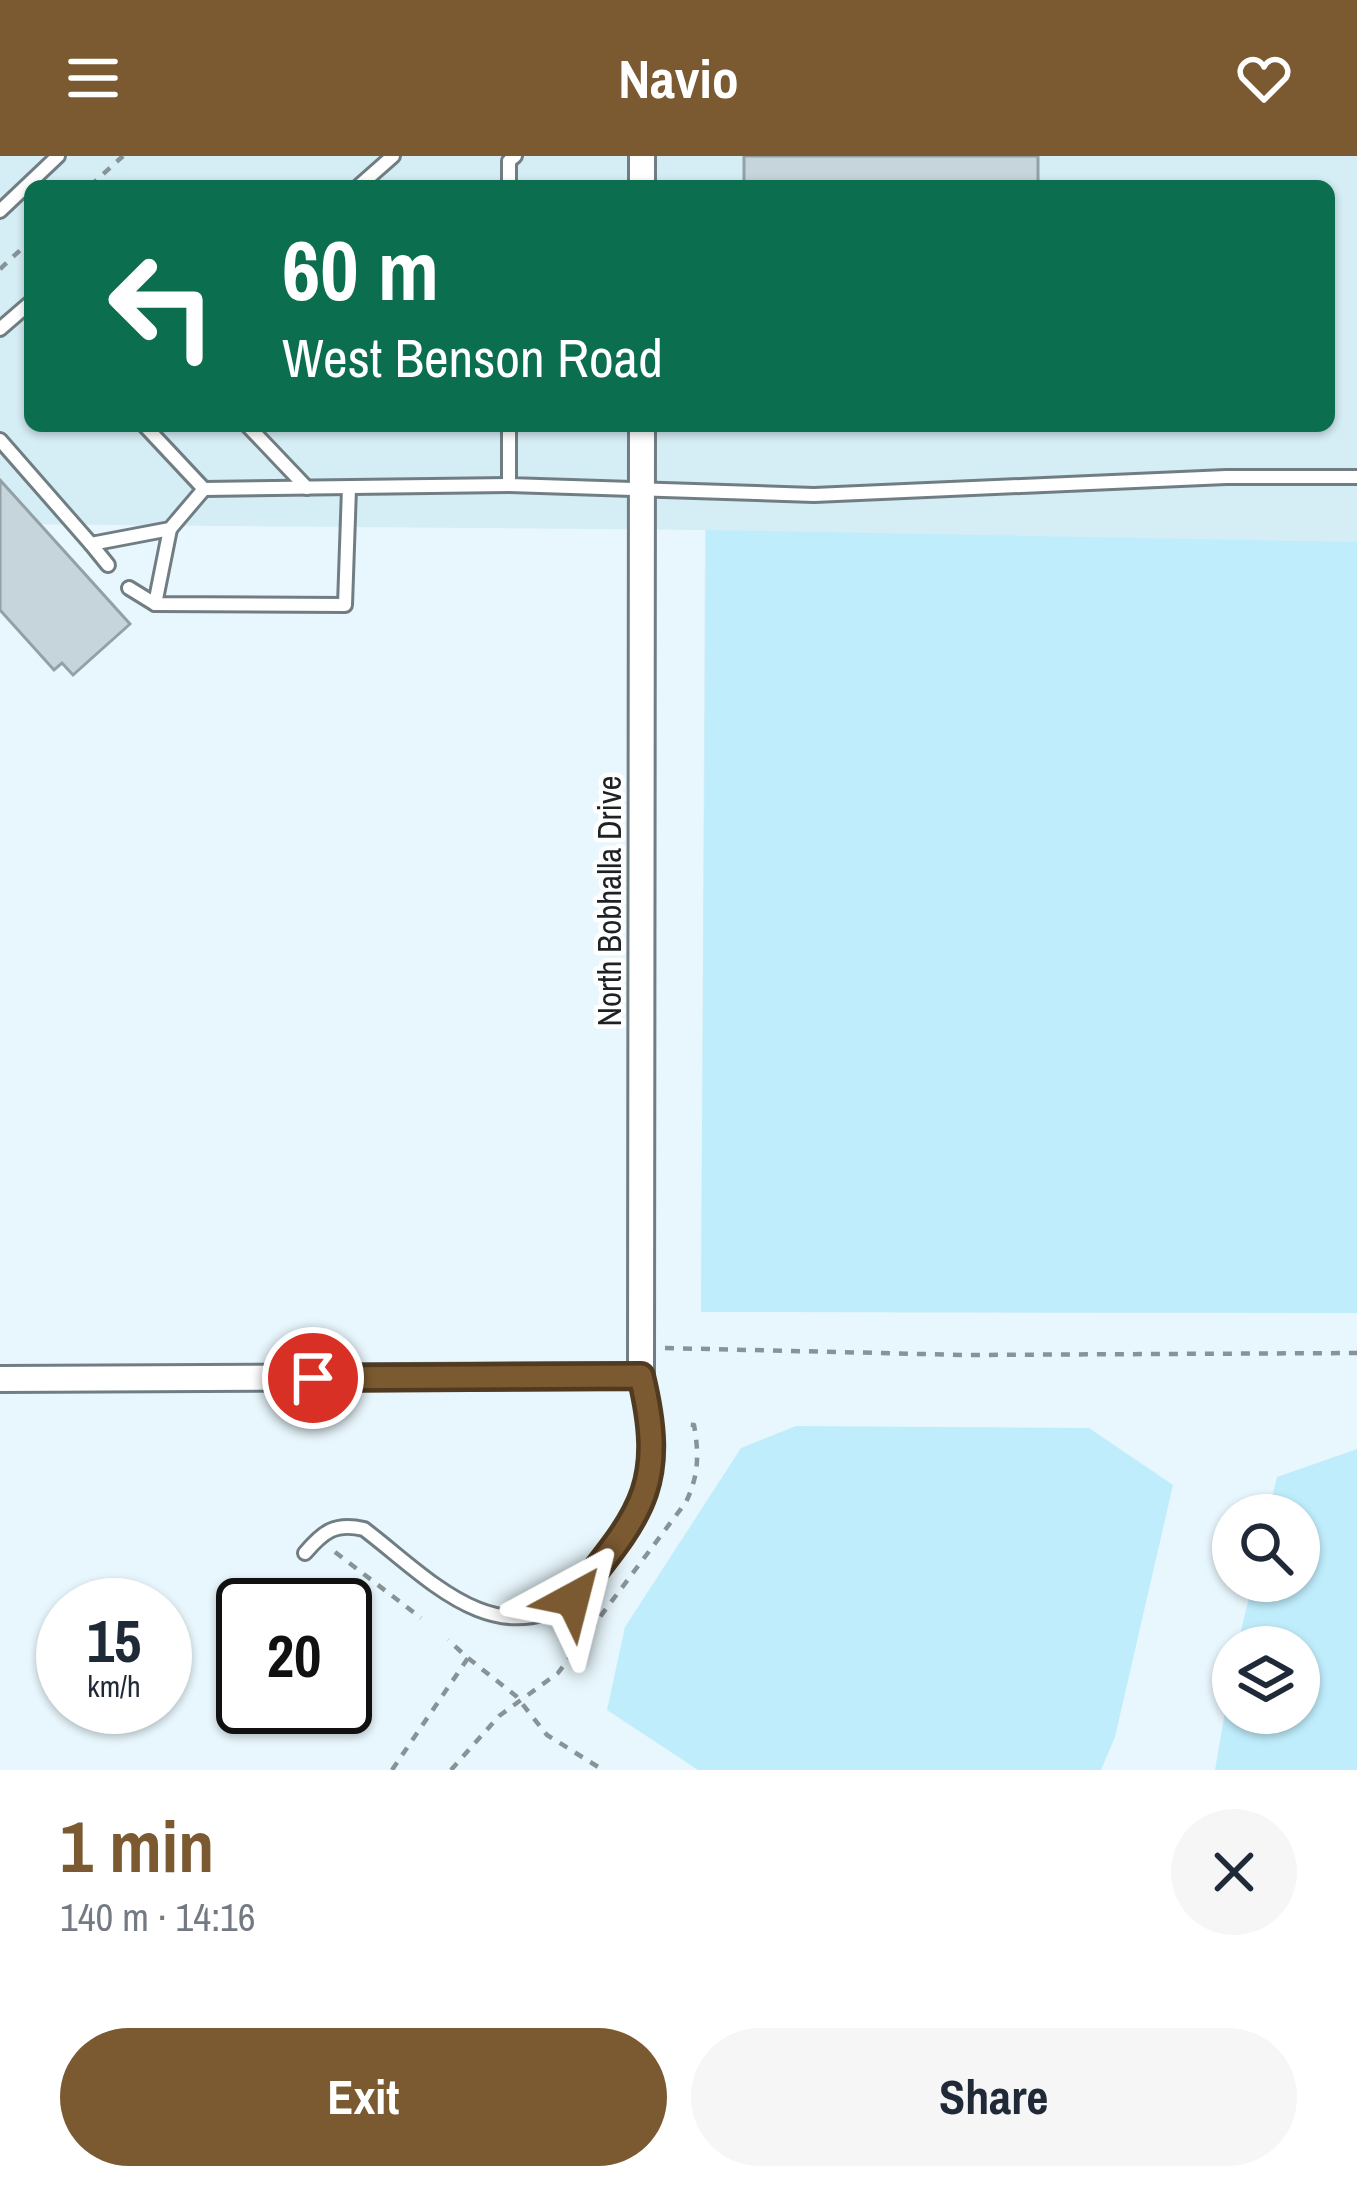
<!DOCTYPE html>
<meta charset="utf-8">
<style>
:root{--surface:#fff;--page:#f6f6f7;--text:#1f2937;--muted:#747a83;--accent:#7b5a31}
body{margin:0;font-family:"Archivo Narrow",sans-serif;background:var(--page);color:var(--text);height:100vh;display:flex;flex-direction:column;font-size:45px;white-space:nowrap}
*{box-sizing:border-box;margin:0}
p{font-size:39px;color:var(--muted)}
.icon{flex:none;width:66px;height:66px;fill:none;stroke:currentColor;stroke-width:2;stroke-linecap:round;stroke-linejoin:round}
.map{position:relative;height:1614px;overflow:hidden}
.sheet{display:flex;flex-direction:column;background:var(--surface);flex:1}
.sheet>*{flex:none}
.guide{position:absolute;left:24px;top:24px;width:1311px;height:252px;border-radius:18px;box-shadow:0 3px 9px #0004;background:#0b6e4f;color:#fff;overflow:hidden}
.buttons{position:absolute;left:1212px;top:1338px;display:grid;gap:24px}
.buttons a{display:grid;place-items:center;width:108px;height:108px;border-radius:50%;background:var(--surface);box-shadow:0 3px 9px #0004;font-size:60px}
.speed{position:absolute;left:36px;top:1422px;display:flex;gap:24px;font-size:60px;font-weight:700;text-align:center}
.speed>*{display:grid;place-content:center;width:156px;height:156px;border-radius:50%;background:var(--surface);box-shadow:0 3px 9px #0004;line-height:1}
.speed small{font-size:30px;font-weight:400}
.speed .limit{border:6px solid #111;border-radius:18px;background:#fff;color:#111}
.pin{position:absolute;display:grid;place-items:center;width:102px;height:102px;color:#fff;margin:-51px;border:6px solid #fff;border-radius:50%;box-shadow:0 3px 12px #0007}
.me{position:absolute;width:132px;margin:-66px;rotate:38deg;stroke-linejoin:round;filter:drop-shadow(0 0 9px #0008)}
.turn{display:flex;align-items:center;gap:42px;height:252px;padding:0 60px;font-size:54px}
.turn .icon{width:156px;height:156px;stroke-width:2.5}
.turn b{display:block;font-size:84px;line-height:102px}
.round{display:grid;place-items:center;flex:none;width:126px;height:126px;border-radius:63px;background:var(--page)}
.summary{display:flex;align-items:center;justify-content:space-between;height:204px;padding:0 60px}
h1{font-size:72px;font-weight:800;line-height:90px;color:var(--accent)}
.primary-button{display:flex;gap:24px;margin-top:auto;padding:24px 60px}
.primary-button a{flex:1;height:138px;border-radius:72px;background:var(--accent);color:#fff;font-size:48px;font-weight:800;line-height:138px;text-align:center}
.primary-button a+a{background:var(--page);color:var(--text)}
header{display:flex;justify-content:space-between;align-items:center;height:156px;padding:0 60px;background:var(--accent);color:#fff;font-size:54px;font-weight:800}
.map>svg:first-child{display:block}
.built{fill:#d5edf5;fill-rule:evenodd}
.green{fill:#c0edfc}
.building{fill:#c6d5db;stroke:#93a1a6;stroke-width:3}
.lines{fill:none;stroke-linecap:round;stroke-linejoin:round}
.lane-casing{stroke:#707e83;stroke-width:18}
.street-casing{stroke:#707e83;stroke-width:30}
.path{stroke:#889397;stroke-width:4.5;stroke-dasharray:9 9;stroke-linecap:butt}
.lane{stroke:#fff;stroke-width:12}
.street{stroke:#fff;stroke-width:24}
.route-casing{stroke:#503a20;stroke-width:30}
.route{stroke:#7b5a31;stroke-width:21}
.labels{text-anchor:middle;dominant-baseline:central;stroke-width:9;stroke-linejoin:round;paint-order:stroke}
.street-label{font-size:33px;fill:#1d2224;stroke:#fff}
</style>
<header><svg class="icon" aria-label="menu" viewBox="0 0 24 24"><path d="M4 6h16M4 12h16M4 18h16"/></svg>Navio<svg class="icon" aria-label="heart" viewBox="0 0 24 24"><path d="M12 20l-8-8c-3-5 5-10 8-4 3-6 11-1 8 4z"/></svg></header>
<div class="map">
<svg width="1357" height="1614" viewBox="0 0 1357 1614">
<rect width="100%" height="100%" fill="#e8f7fd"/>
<!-- built -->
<path class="built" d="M0,0H1357V1157L701,1156L705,374L0,368ZM30,30H1329V270H30Z"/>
<!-- green -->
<g class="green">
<polygon points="706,374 1357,386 1357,1157 701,1156"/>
<polygon points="796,1270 1089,1272 1173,1329 1115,1581 1101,1614 698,1614 607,1554 625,1471 741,1292"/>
<polygon points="1357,1293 1357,1614 1215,1614 1233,1509 1233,1557 1299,1557 1299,1491 1237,1491 1253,1425 1299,1425 1299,1359 1268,1359 1277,1321"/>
</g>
<!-- building -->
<g class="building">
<rect x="744" y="0" width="294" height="30"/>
<polygon points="0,324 130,468 73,519 62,507 54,514 0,454"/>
</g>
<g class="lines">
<!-- lane casing -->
<g class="lane-casing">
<g id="lane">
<polyline points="359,30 393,0"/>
<polyline points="509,30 509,5 515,0"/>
<polyline points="0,55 58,0"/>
<polyline points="0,173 30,147"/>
<polyline points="248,270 307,332"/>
<polyline points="509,270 509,329 814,339 1226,321 1357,321"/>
<polyline points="0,284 91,388 170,373 204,333 145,270"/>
<polyline points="204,333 509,329"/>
<polyline points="170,373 155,448 345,449 349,332"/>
<polyline points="91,388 108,409"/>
<polyline points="129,432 155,448"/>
<path d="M305,1397C323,1376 335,1366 364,1373C426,1420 493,1497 573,1443C640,1358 667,1333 641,1221"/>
</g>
</g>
<!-- street casing -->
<g class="street-casing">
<g id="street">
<polyline points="642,0 642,30"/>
<polyline points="0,1223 641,1220 642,270"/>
</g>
</g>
<!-- path -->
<g class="path">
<polyline points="90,30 123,0"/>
<polyline points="0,113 30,85"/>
<polyline points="665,1192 965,1199 1357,1197"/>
<polyline points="335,1396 421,1462"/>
<polyline points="468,1502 516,1540 547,1579 603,1614"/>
<polyline points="392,1614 468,1502 448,1484"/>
<path d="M451,1614L499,1560L558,1517L686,1346C699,1319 699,1298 694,1269L683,1268"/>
</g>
<!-- lane -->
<use href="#lane" class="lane"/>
<!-- street -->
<use href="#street" class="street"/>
</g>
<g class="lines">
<!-- route casing -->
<g class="route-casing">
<path id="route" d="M313,1222L641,1220C668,1332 640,1358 573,1443"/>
</g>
<!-- route -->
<use href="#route" class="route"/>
</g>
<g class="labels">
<!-- street labels -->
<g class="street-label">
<text transform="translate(609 745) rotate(-90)">North Bobhalla Drive</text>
</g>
</g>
</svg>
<div class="buttons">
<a><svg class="icon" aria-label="search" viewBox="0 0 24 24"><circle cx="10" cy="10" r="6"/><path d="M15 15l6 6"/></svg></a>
<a><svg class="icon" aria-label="layers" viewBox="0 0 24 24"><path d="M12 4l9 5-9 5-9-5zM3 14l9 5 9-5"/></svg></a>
</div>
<div class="speed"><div>15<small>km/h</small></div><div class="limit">20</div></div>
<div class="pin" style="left:313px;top:1222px;background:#d93025"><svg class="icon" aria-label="arrive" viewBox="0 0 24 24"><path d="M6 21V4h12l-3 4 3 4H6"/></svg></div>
<svg class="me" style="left:573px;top:1443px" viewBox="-20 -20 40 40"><path d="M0-17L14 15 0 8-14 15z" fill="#7b5a31" stroke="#fff" stroke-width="4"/></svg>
<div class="guide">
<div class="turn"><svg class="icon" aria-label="left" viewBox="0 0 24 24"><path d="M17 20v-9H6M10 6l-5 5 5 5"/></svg><div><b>60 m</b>West Benson Road</div></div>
</div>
</div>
<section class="sheet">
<div class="summary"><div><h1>1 min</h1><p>140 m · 14:16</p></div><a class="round"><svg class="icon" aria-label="close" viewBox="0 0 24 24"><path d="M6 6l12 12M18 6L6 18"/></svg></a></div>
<div class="primary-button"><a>Exit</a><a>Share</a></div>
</section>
